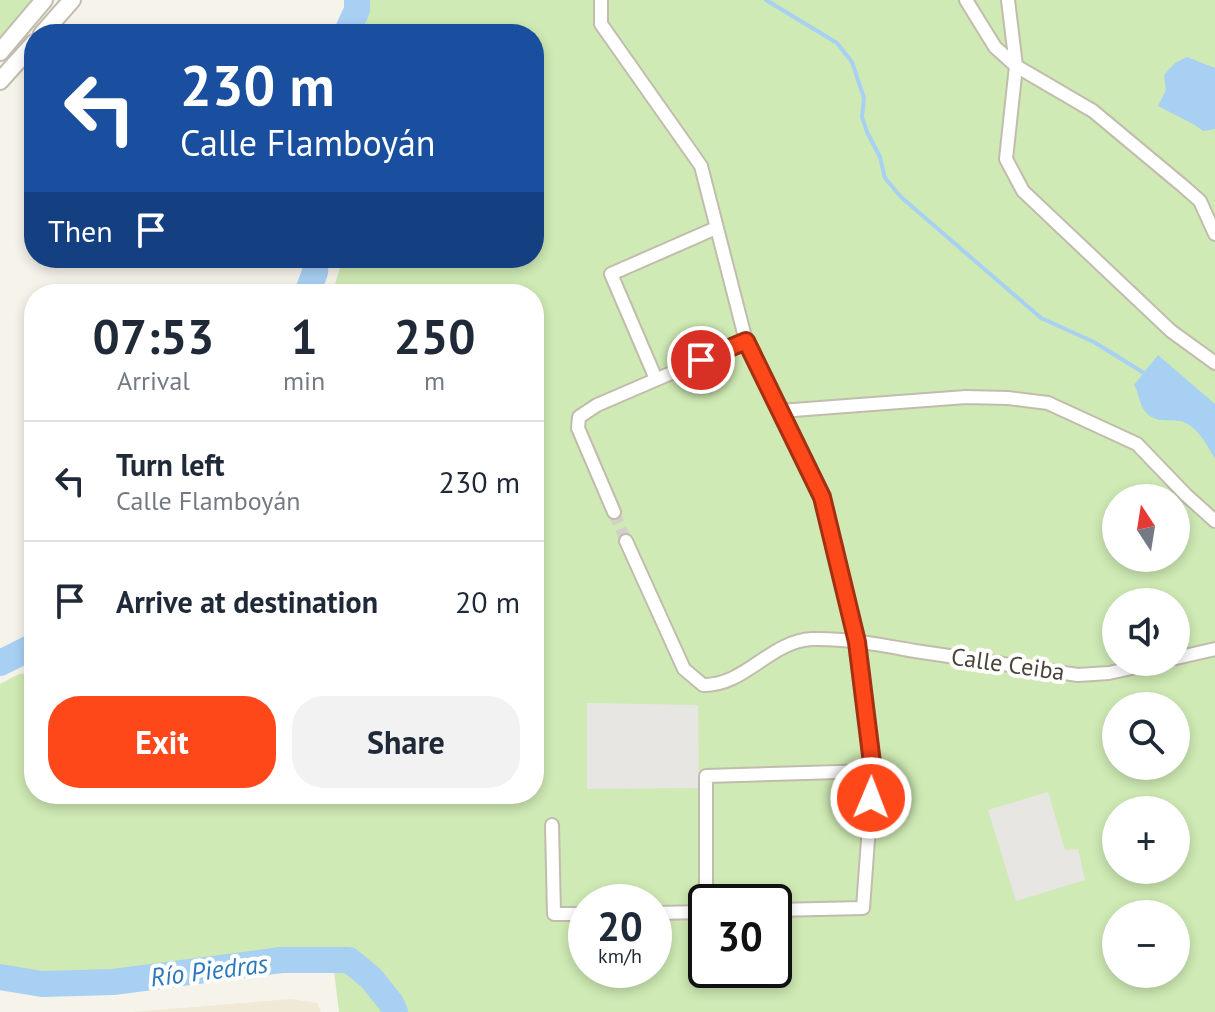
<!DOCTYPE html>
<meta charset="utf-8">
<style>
:root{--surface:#fff;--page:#f2f2f3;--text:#1f2937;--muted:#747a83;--line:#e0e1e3;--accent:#fe481a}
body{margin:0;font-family:"PT Sans",sans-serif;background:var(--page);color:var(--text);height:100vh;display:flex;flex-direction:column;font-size:30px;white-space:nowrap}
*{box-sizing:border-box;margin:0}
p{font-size:26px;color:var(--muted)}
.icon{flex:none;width:44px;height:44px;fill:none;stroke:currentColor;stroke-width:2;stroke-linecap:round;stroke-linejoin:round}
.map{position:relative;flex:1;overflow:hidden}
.panel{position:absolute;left:24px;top:284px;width:520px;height:520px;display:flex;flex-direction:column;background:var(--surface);border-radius:32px;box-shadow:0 4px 12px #0003}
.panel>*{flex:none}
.guide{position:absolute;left:24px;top:24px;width:520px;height:244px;border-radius:32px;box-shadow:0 4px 12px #0003;background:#1a4fa0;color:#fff;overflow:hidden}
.needle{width:52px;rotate:348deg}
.fabs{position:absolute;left:1102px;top:484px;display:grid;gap:16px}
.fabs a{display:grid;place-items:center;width:88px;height:88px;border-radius:50%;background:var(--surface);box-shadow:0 4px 12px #0003;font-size:40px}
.speed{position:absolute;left:568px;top:884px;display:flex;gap:16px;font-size:40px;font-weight:700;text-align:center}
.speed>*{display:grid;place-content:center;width:104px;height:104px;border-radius:50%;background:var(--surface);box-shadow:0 4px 12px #0003;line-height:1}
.speed small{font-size:20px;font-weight:400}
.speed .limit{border:4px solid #111;border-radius:12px;background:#fff;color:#111}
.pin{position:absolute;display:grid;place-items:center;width:68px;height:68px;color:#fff;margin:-34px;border:4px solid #fff;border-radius:50%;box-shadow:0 2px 8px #0007}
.me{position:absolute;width:88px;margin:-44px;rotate:1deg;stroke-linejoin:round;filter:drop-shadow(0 0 6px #0008)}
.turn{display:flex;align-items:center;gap:28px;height:168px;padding:0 24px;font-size:36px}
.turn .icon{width:104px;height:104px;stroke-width:2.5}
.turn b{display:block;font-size:56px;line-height:68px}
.then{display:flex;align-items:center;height:76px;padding:0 24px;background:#0003;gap:16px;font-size:30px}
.eta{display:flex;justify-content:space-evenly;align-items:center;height:136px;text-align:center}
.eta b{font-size:48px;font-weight:800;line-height:56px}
.action{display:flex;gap:16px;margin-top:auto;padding:16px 24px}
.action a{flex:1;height:92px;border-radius:32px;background:var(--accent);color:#fff;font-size:32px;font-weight:800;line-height:92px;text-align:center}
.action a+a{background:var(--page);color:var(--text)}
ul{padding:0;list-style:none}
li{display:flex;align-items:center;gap:24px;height:120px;padding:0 24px;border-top:2px solid var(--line)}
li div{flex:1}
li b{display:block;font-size:30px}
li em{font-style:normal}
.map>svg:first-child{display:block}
.education{fill:#efe9d5}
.green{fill:#cfeab4;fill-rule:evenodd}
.parking{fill:#e8e6e3}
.water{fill:#a8d0f3}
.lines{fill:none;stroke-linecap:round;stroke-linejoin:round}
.stream{stroke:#a8d0f3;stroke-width:4}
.river{stroke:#a8d0f3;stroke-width:26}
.minor-tunnel{stroke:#d4d0c7;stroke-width:12;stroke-dasharray:12 6;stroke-linecap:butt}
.minor-casing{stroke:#c2bcad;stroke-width:16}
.tertiary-casing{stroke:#c2bcad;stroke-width:20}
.minor{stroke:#fff;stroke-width:12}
.tertiary{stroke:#fff;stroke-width:16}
.route-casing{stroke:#a52f11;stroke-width:20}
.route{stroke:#fe481a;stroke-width:14}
.labels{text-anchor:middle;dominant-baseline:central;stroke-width:8;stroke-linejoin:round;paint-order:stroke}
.street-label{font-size:24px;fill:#4b4539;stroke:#fff}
.water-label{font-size:26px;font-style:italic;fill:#2d78bb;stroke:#fff}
</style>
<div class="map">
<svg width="1215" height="1012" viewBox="0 0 1215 1012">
<rect width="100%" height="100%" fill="#f6f3eb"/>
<!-- education -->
<polygon class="education" points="291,999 317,1003 321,1012 133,1012"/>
<!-- green -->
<g class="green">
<polygon points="0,0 34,0 0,39"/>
<path d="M369,0H1215V1012H339L333,963L315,962L109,986L4,983L0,981V684L19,674L34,673V794H534V294H332L343,258H534V34H358ZM1116,498H1176V558H1116ZM1116,602H1176V662H1116ZM1116,706H1176V766H1116ZM1116,810H1176V870H1116ZM586,902H654V970H586ZM706,902H774V970H706ZM1116,914H1176V974H1116Z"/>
</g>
<!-- parking -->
<g class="parking">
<polygon points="587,703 698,705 699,788 587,789"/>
<polygon points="1048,792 1065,850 1078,849 1085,880 1016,901 988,810"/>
</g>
<!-- water -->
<g class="water">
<polygon points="1187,57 1215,68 1215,129 1203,131 1195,125 1158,106 1166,90 1164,75 1175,63"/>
<path d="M1158,355L1215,404V459C1208,446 1196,424 1180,421C1166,419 1154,424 1144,410C1139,403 1139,393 1134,385Z"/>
</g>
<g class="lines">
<!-- stream -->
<polyline class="stream" points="766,0 837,43 852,62 864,98 862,117 867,132 880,157 885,178 901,197 1041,318 1094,342 1144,373"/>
<!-- river -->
<g class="river">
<polyline points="346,34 357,10 357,0"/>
<polyline points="307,294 315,272 316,258"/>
<polyline points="0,663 34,646"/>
<polyline points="0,977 42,984 113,982 281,960 349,960 371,978 391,1003 395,1012"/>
</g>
<!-- minor-tunnel -->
<polyline class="minor-tunnel" points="614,512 626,541"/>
<!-- minor casing -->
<g class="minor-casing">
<g id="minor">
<polyline points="601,0 601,24 701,166 746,341 822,497 857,642 873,771 863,908 774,910"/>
<polyline points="966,0 995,47 1016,66 1006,159 1023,191 1171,331 1215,363"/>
<polyline points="1008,0 1016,66 1093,111 1183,186 1200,201 1215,234"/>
<polyline points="656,379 611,274 716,228"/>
<polyline points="780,411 966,397 1008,398 1048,403 1137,444 1186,495 1215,521"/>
<polyline points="614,512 578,428 579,417 597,405 746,341"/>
<path d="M626,541L684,669L703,685C745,686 770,641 812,639C847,638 881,645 915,651C969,659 1024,667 1078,675L1109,673L1159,662"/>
<polyline points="1176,658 1215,649"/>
<polyline points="552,825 554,914 586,914"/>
<polyline points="706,902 706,776 873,771"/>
<polyline points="654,913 706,912"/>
</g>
</g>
<!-- tertiary casing -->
<g class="tertiary-casing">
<g id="tertiary">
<polyline points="42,34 72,0"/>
<polyline points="0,52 44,0"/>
<polyline points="0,81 34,43"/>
</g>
</g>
<!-- minor -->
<use href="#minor" class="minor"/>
<!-- tertiary -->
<use href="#tertiary" class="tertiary"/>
</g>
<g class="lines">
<!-- route casing -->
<g class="route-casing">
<polyline id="route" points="701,360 746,341 822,497 857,642 873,771 871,798"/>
</g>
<!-- route -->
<use href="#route" class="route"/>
</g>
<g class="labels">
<!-- street labels -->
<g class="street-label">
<text transform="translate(1008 664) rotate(8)">Calle Ceiba</text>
</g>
<!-- water labels -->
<g class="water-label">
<text transform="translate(209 970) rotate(-7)">Río Piedras</text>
</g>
</g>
</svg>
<div class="fabs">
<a><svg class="needle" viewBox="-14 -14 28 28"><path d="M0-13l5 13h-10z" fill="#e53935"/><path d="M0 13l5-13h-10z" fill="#747a83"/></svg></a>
<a><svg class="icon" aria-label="sound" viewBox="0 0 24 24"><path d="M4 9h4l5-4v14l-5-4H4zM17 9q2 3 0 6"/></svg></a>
<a><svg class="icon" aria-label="search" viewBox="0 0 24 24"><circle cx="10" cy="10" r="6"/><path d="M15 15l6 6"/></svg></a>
<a>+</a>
<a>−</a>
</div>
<div class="speed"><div>20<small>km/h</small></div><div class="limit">30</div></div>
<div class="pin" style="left:701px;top:360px;background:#d93025"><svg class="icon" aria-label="arrive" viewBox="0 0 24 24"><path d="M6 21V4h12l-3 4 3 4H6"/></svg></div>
<svg class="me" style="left:871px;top:798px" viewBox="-20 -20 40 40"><circle r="17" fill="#fe481a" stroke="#fff" stroke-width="3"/><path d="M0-11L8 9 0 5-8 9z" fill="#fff"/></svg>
<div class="guide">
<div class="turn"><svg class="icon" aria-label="left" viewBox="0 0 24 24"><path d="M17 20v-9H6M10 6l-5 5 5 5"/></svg><div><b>230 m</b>Calle Flamboyán</div></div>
<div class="then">Then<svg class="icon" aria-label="arrive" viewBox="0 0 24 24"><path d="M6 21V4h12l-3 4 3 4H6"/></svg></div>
</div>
<section class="panel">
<div class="eta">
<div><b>07:53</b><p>Arrival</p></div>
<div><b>1</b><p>min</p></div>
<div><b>250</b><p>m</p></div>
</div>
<ul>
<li><svg class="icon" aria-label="left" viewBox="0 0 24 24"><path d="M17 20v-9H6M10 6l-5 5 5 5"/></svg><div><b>Turn left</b><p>Calle Flamboyán</p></div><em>230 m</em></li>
<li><svg class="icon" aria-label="arrive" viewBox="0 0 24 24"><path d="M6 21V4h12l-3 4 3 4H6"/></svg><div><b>Arrive at destination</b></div><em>20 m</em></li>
</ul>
<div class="action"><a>Exit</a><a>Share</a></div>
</section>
</div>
